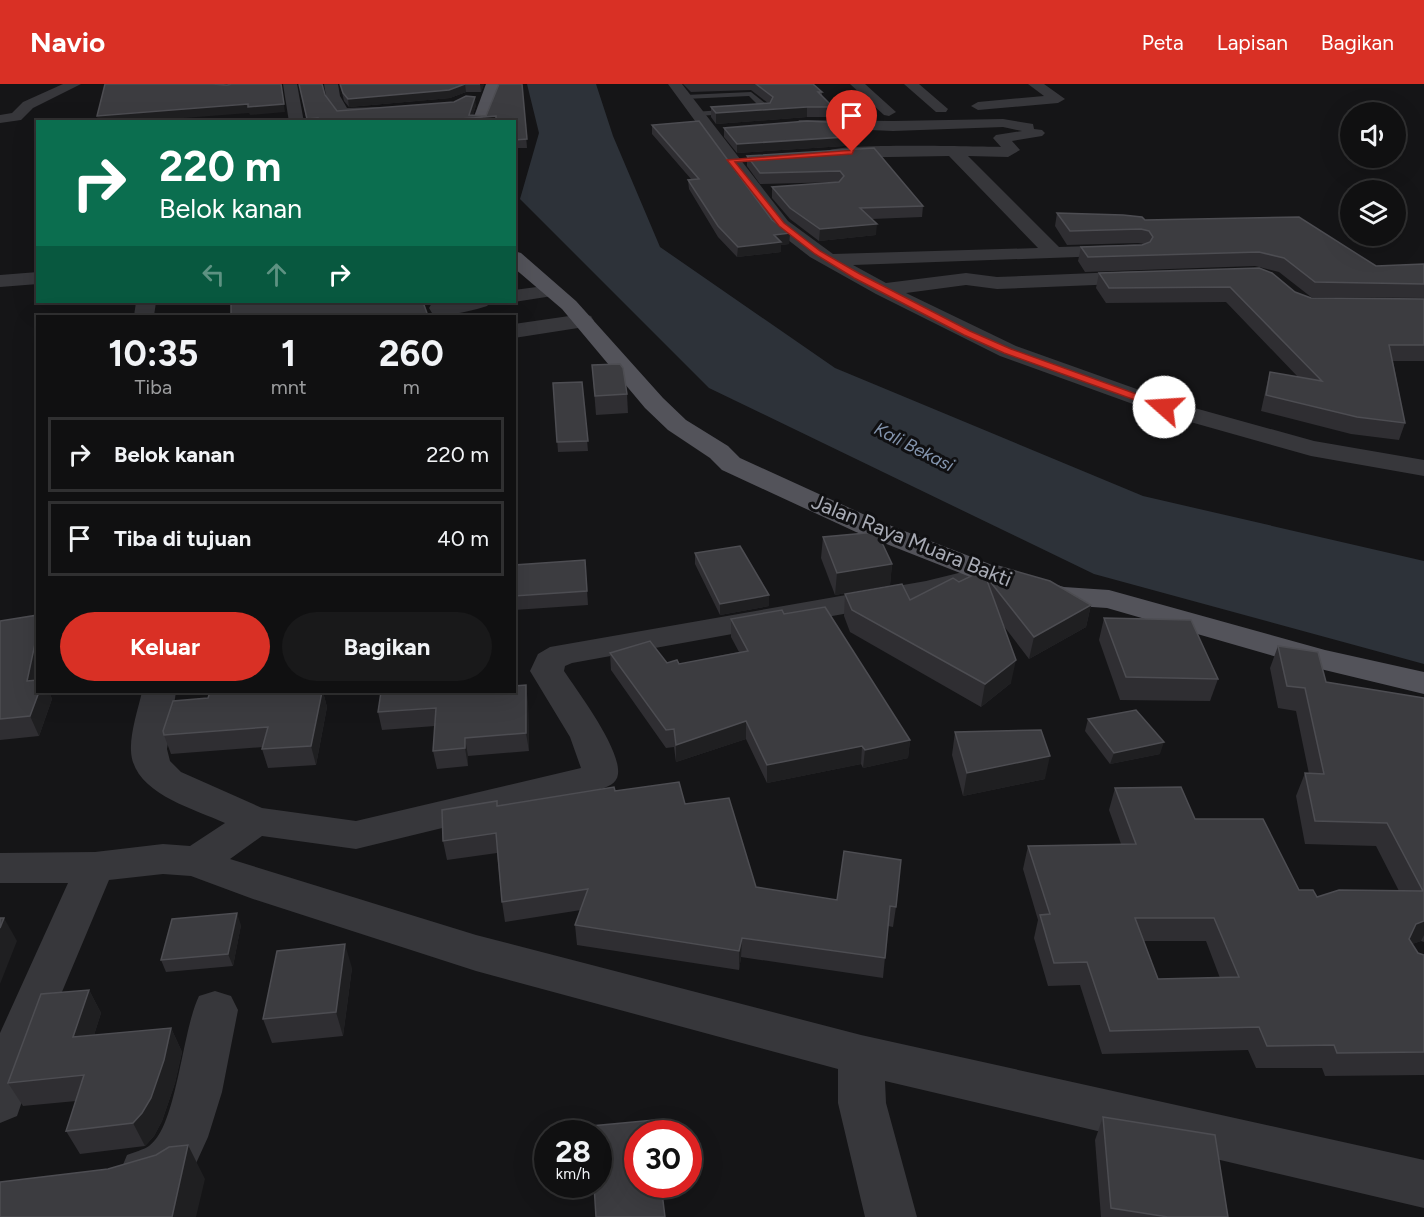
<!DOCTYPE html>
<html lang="id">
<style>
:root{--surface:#101011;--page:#19191a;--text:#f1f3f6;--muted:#9c9d9f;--line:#303031;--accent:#d93025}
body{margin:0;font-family:Figtree,sans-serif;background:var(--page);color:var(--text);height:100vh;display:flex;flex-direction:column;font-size:22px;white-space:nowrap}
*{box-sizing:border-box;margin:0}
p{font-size:20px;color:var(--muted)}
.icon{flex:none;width:33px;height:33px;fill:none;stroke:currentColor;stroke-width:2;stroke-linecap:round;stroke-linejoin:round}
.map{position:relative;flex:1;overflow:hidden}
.details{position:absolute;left:36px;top:231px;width:480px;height:378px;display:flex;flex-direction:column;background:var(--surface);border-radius:0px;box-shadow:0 6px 24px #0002,0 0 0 2px var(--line)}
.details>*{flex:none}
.banner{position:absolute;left:36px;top:36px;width:480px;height:183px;border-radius:0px;box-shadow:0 6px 24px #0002,0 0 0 2px var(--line);background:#0b6e4f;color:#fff;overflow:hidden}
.buttons{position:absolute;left:1340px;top:18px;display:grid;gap:12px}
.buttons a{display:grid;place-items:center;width:66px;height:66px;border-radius:50%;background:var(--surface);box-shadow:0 6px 24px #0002,0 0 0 2px var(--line);font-size:30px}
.speed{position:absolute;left:534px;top:1036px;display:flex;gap:12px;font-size:30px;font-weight:700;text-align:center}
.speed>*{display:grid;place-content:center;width:78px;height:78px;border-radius:50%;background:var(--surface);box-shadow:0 6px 24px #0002,0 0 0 2px var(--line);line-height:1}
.speed small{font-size:15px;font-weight:400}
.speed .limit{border:9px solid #d22;background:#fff;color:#111}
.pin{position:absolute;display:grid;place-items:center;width:51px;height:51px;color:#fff;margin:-62px -26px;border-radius:50% 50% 50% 0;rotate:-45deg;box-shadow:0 0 6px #0007}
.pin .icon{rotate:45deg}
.me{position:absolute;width:66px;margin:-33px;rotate:289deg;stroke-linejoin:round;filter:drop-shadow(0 0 4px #0008)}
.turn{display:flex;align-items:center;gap:21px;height:126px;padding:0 24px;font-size:27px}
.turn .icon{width:78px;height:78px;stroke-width:2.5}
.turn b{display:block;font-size:42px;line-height:51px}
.lanes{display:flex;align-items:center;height:57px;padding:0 24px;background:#0003;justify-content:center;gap:30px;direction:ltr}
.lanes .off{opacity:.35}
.eta{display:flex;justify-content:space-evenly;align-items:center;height:102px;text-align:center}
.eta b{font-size:36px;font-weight:700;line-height:42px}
.action{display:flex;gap:12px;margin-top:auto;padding:12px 24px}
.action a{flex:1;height:69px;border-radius:36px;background:var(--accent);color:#fff;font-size:24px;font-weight:700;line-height:69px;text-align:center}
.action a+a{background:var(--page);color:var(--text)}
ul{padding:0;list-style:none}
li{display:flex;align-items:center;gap:18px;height:75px;margin:0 12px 9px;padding:0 12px;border:3px solid var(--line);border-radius:0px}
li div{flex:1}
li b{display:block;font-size:22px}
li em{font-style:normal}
header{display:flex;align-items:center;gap:36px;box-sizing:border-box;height:84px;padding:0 30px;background:var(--accent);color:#fff}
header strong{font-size:28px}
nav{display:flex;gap:33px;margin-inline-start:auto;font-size:21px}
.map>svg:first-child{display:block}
.water{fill:#2d3239}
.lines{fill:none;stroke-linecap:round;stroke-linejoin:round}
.lane{fill:#37373b;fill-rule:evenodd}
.street{fill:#37373b;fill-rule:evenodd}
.primary{fill:#53535a;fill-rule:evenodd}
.wall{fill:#2f2e32;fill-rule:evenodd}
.shaded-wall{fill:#1f1f21}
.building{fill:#3c3c40;stroke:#4d4d52;stroke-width:1.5;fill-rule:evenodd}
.route{fill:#d93025;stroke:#8d1f18;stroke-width:1.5}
.labels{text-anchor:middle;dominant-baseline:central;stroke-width:6;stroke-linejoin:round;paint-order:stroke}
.far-water-label{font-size:18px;font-style:italic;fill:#8394ad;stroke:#101012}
.street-label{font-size:21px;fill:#a8abb5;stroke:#101012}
</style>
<header>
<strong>Navio</strong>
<nav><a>Peta</a><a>Lapisan</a><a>Bagikan</a></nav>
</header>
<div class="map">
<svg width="1424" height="1133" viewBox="0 0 1424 1133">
<rect width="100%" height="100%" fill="#151517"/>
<!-- water -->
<polygon class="water" points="527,0 596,0 613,52 660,163 835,284 1143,412 1424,477 1424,580 1094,490 709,304 520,115 539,49"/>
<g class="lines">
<!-- lane -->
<polygon class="lane" points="751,8 770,23 770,27 698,32 695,32 695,28 760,23 749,12 685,15 681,13 685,11"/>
<!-- street -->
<g class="street">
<polygon points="63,0 81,0 33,24 21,36 0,39 0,31 12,29 23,18"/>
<polygon points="283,0 297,0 304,38 289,38"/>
<polygon points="324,0 338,0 340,12 347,24 382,23 389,27 382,31 337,32 326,12"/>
<path d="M668,0H682L788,137L833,170L1038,164L949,72L831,74L823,69C832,58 977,63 1001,63L993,54L996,51L1022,47L1003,43L893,47L804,43L797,39L799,36L893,37L1003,35L1033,40L1034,45L1042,46L1045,49L1042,52L1012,57L1020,66L1008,73L968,72L1059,163L1125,161L1132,163L1135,167L1132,171L853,181L886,199L966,189L997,193L1143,187L1150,189L1153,193L1150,197L1143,199L997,205L966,201L906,209L1016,262L1173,318L1314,357L1424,376V392L1311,372L1155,328L1000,272L876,210L810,173L774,145Z"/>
<polygon points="850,0 865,0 896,28 889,32 884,31"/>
<polygon points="904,0 919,0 948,25 946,28 936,28"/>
<polygon points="1028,0 1044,0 1065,15 1058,19 978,26 971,22 978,18 1044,12"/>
<polygon points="38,188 38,200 0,203 0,191"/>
<polygon points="552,201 559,203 562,207 559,211 514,218 511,218 514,218 514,206"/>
<polygon points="136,218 156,218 154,232 134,232"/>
<path d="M441,218H491L487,222C471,227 449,233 432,229L429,224L432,219Z"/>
<polygon points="583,230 591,232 594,237 591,242 514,254 514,240"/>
<path d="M975,485L986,488L990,494L986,500L926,515L572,579L565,582L564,587C578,608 621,665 618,690C617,700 607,703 598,706L356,765L262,752L230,775L476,851L861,951L1424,1076V1124L885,997L886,1019L917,1133H865L838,1019V985L476,887L253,815L191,792L163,790L109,796L51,934L17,1032L0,1039V949L68,799H0V769L95,768L163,760L190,762L225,739C192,724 133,709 131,667C130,649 138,625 142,608H176L167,665L170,677L181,688L262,724L356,737L581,684L570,653L530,587L538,570L550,563L926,497Z"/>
<path d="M215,907L231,912L238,926L222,1008L208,1053L193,1086L184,1097L145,1112L127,1105L120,1088L127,1071C134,1068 143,1066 149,1062C177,1043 182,946 199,912Z"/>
</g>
<!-- primary -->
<g class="primary">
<polygon points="486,0 500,0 487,38 472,38"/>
<polygon points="514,167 521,169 576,217 663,314 686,336 728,362 740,374 876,436 1000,484 1064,503 1109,506 1325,566 1424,588 1424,610 1308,582 1107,524 1062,521 978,496 856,448 722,386 710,374 668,346 645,324 562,225 514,184"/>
</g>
</g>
<!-- wall -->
<g class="wall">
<polygon points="299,0 325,11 337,27 476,21 473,31 486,32 522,0 527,64 514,64 514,38 307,38"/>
<polygon points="340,0 484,0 481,8 466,8 450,14 349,23 344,17"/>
<polygon points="683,0 813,0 822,8 822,12 833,23 833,33 807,33 716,40 711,33 711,23 768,19 751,6 691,8"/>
<polygon points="652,41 790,149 789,160 781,161 781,168 737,173 718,153 689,105 688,96 691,95 652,50"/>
<polygon points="724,44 860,61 737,69 724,53"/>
<polygon points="874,64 923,122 922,133 872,135 876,151 819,157 790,135 772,114 772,103 840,98 760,100 747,82 747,72"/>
<polygon points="1057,129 1145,136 1376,182 1424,180 1424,214 1311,213 1279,188 1255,182 1085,188 1078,177 1081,163 1144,160 1138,159 1067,161 1055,142"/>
<polygon points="1099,189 1295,208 1311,214 1424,215 1424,277 1393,277 1405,339 1399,356 1351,350 1261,327 1266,304 1270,288 1298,293 1226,218 1106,219 1096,204"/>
<polygon points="592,281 627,310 628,329 596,331"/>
<polygon points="582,298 588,367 558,368 553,299"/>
<polygon points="823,453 892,480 890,501 835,511 821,474"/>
<polygon points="695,469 769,522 720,531 695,480"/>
<polygon points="585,476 588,521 514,526 514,481"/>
<polygon points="994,481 1091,521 1086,543 1029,575 1003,541 1011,599 981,623 850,548 844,532 845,510 910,516 959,498"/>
<polygon points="784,530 910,656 908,674 863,684 861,680 767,699 746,655 676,678 674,663 666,664 611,586 610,569 667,579 679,580 739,568 731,553 731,535"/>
<polygon points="1104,534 1218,595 1210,617 1120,616 1099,556"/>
<polygon points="0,537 38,608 49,608 52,615 39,652 0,656"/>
<path d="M1278,562L1326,598L1424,614V858L1421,857L1412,860L1418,869L1424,871V991L1325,992L1322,984H1256L1248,966L1102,970L1080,901L1048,902L1034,854L1038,836L1023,785L1028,762L1121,760L1109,726L1115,704L1195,735L1299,806L1317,813L1399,807L1376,762L1305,760L1296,712L1305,689L1309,690L1296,627L1278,624L1270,584ZM1144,857H1206L1220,894L1158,895Z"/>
<polygon points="210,608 323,608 327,623 316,681 268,684 262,665 263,663 171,670 164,651 208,614"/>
<polygon points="528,618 529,667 468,672 468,682 437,685 433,667 435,642 382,646 378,628"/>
<polygon points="1088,635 1160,670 1110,680 1085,647"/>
<polygon points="955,648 1045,695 963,712 952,671"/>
<polygon points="615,707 685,720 756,803 837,816 896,823 893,843 888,842 883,894 741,873 739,886 577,861 575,841 581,826 505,838 502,818 497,769 447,776 443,757 498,722"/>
<polygon points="241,841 233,882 166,888 161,876"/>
<polygon points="352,884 343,952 272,959 263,935"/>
<polygon points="89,906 101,929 94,951 171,944 182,968 175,999 162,1037 154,1052 145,1062 80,1070 66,1047 76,1017 23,1022 8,999"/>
<polygon points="1103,1033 1228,1133 1101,1133 1095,1056"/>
</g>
<!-- shaded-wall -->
<g class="shaded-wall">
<polygon points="281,0 285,28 250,31 249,29 132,38 98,38 97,32"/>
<polygon points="465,0 466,8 450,14 349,23 348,15"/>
<polygon points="480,0 484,0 481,8"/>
<polygon points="475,13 476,21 472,34 496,32 496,38 423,38 469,31"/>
<polygon points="807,23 807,33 716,40 716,29"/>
<polygon points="318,34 318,38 307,38 307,35"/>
<polygon points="860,52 860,61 737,69 737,60"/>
<polygon points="877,140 876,151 819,157 820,145"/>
<polygon points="790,149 789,160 781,161 781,168 737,173 738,163 774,151"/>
<polygon points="892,480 890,501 835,511 837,489"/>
<polygon points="769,511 769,522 720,531 720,520"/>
<polygon points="1091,521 1086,543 1029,575 1034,553"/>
<polygon points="38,546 38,608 49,608 52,615 39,652 30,632 27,597"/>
<polygon points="1016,576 1011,599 981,623 985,600"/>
<polygon points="526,601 528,618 529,667 526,649"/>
<polygon points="322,608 323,608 327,623 316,681 311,662"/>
<polygon points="746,637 746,655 676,678 676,661"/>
<polygon points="465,654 468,672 468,682 465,664"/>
<polygon points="910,656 908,674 863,684 865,666"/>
<polygon points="1164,658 1160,670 1110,680 1114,669"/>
<polygon points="862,662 861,680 767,699 767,681"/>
<polygon points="1050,672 1045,695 963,712 967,689"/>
<polygon points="237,829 241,841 233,882 228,870"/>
<polygon points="4,834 17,857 0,900 0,844"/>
<polygon points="1424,837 1424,851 1421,857 1404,863 1416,840"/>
<polygon points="742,854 741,873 739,886 739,867"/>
<polygon points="345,860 352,884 343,952 336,928"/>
<polygon points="89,906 101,929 86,977 73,953"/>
<polygon points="171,944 182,968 175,999 162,1037 154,1052 145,1062 133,1039"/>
<polygon points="188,1061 205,1095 196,1133 172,1133"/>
</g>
<!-- building -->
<g class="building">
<polygon points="105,0 212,0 227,1 232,0 281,0 284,20 248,23 248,20 97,32"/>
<polygon points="299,0 322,0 325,11 337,27 454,18 466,12 475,13 469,31 486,32 499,0 522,0 527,55 514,56 514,38 496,38 496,32 423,38 318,38 318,34 307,35"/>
<polygon points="340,0 480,0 465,0 449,6 348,15 343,9"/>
<polygon points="756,0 813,0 822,8 818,8 833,23 807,23 716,29 711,23 770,19 773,13"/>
<polygon points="699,37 772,136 790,149 774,151 781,158 738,163 718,142 688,96 699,95 652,41"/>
<polygon points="807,37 847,39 860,52 737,60 724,44"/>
<polygon points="874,64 923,122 860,124 877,140 820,145 790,124 772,103 839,98 844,92 840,87 760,89 747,72"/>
<polygon points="1057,129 1123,131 1142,133 1145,136 1299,133 1376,182 1424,180 1424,200 1315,198 1284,174 1259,168 1088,173 1081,163 1142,161 1150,158 1153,153 1149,147 1141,145 1070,147"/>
<polygon points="1259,184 1272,189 1295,208 1311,214 1424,215 1424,261 1389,261 1405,339 1357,333 1266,311 1270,288 1322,297 1230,203 1109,204 1099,189"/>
<polygon points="231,218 423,218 428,232 231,232"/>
<polygon points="620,280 623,284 627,310 595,312 592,281"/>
<polygon points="582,298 588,357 557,358 553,299"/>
<polygon points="877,448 892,480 837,489 823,453"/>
<polygon points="740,462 769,511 720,520 695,469"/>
<polygon points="585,476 587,507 514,512 514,481"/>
<polygon points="994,481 1050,497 1091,521 1034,553 985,491 1016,576 985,600 852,526 845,510 902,500 910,516 953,494 959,498"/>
<polygon points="825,523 910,656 865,666 862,662 767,681 746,637 676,661 674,645 666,646 610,569 650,557 667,579 677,576 679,580 748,567 731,535 782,526 784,530"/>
<polygon points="38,531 38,546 27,597 38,596 38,608 39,608 30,632 0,635 0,537"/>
<polygon points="1104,534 1191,536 1218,595 1126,593"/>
<path d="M1278,562L1318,568L1326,598L1424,614V837L1416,840L1409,855L1418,869L1424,871V968L1337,969L1334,961L1267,962L1259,943L1110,947L1087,878L1054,879L1040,831L1050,830L1028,762L1136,760L1115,704L1181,703L1195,735H1263L1299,806H1313L1317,813L1339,806L1423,807L1387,739L1315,737L1305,689L1324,690L1305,604L1287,602ZM1135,834H1214L1239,893L1158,895Z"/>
<polygon points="526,601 526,649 465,654 465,664 433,667 436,624 378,628 381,608 514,608 514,602"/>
<polygon points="210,608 322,608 311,662 262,665 268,643 164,651 163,647 173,617 208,614"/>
<polygon points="1136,626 1164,658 1114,669 1088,635"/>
<polygon points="1041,646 1050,672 967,689 955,648"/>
<polygon points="679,698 685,720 729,714 756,803 837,816 844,767 901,776 896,823 890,822 885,874 742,854 739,867 575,841 588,805 502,818 496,749 443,757 442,726 497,717 497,722 614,703 615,707"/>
<polygon points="237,829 228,870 161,876 172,835"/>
<polygon points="0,834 4,834 0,844"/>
<polygon points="345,860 336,928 263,935 277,867"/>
<polygon points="89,906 73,953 171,944 164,976 151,1014 142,1029 133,1039 66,1047 84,991 8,999 41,910"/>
<polygon points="1103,1033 1215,1051 1228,1133 1168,1133 1111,1124"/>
<polygon points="654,1036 655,1050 638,1050 638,1101 661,1101 665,1133 596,1133 594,1101 598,1101 598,1050 592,1050 591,1042"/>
<polygon points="188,1061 172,1133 0,1133 0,1098 108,1085 156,1071 169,1063"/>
</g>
<!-- route -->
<polygon class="route" points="854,66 852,70 735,78 784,139 820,167 860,190 970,247 1011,265 1167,321 1167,325 1160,325 1004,269 964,251 854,194 815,170 779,142 727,76"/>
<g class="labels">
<!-- far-water labels -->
<g class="far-water-label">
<text transform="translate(914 363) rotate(27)">Kali Bekasi</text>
</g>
<!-- street labels -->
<g class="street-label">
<text transform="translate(912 456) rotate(22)">Jalan Raya Muara Bakti</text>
</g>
</g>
</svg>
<div class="buttons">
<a><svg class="icon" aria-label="sound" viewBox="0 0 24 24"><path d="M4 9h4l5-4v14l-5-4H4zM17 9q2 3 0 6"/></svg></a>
<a><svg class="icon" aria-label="layers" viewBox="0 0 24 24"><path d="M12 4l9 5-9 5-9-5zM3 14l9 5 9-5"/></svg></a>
</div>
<div class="speed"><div>28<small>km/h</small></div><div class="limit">30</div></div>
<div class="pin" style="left:852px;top:68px;background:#d93025"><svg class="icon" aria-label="arrive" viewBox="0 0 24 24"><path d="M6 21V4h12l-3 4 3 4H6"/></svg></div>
<svg class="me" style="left:1164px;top:323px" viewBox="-20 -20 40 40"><circle r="19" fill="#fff"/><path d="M0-13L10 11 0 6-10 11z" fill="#d93025"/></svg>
<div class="banner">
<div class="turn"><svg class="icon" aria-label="right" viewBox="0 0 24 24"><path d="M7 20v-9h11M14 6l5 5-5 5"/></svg><div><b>220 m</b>Belok kanan</div></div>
<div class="lanes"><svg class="icon off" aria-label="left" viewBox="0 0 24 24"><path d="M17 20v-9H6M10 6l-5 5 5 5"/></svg><svg class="icon off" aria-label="ahead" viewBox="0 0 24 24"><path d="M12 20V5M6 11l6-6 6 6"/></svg><svg class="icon" aria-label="right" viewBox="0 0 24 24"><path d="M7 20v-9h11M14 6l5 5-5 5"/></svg></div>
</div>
<section class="details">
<div class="eta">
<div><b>10:35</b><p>Tiba</p></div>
<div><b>1</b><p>mnt</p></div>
<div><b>260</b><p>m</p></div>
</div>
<ul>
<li><svg class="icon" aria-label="right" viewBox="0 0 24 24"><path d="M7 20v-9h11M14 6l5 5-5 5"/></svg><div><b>Belok kanan</b></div><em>220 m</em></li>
<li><svg class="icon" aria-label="arrive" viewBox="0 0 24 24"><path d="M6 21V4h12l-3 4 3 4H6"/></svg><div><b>Tiba di tujuan</b></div><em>40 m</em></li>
</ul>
<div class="action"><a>Keluar</a><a>Bagikan</a></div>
</section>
</div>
